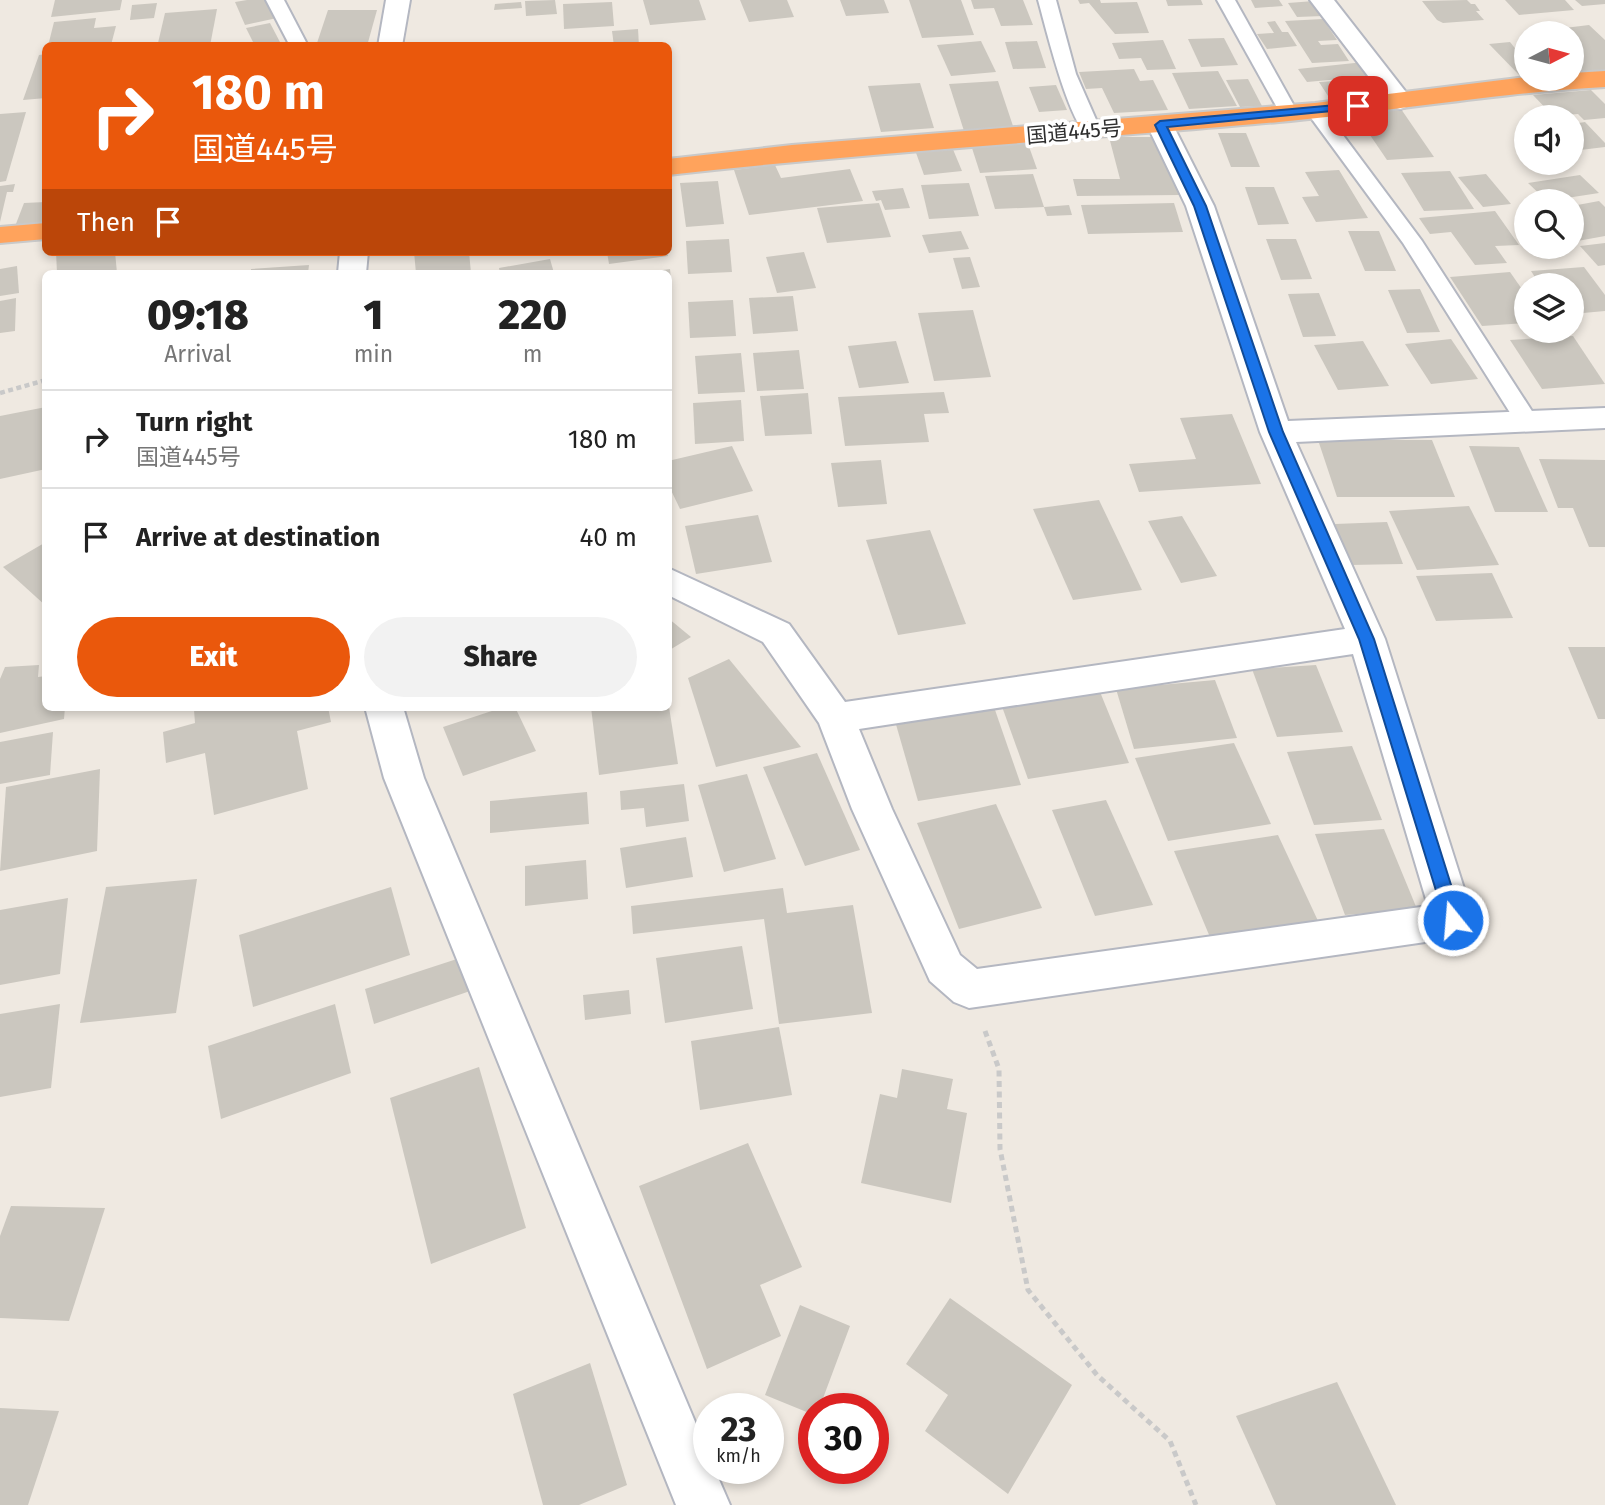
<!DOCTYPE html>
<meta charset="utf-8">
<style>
:root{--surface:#fff;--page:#f2f2f2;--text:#222;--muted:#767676;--line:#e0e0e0;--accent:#ea580c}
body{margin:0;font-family:"Fira Sans","Noto Sans JP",sans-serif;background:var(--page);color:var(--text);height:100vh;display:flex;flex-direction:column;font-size:26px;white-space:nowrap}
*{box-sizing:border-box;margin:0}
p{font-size:23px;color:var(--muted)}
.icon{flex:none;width:38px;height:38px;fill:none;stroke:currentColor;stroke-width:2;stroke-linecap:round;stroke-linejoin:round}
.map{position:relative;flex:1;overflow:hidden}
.side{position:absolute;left:42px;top:270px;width:630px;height:441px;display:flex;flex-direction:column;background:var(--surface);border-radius:10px;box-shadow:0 4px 10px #0003}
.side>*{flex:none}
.hud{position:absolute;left:42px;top:42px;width:630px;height:214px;border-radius:10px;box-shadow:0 4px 10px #0003;background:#ea580c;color:#fff;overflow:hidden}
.needle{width:46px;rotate:84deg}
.controls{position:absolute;left:1514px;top:21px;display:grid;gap:14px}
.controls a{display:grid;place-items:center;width:70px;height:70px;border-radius:50%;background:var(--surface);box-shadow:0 4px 10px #0003;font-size:35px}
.speed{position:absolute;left:693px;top:1393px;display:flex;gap:14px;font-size:35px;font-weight:700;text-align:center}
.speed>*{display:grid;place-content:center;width:91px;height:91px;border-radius:50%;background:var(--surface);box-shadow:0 4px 10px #0003;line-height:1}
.speed small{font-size:18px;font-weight:400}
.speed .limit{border:10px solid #d22;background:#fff;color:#111}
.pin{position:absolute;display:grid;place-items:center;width:60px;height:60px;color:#fff;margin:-30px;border-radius:14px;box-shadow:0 4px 10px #0006}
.me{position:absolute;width:77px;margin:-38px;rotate:343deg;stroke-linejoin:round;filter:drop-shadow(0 0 5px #0008)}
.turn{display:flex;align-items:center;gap:24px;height:147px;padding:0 35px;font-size:32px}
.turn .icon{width:91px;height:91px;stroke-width:2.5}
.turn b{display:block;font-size:49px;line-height:60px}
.then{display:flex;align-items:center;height:66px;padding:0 35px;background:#0003;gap:14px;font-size:26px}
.eta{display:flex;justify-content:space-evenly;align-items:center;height:119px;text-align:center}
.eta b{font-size:42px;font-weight:800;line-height:49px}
.primary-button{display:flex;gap:14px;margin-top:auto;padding:14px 35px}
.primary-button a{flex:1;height:80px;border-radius:42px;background:var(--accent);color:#fff;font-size:28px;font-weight:800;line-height:80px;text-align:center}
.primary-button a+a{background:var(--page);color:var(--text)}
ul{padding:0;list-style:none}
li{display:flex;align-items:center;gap:21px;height:98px;padding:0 35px;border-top:2px solid var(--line)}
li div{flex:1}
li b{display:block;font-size:26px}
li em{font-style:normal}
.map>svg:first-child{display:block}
.building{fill:#cbc7bf}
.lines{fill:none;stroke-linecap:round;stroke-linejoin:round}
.lane-casing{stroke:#b4b7c1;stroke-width:4}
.street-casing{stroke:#b4b7c1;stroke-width:4}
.secondary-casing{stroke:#b4b7c1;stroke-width:4}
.highway-casing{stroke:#c9c9c9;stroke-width:4}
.path-far1{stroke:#c9c9c9;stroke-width:4.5;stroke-dasharray:5 3.5;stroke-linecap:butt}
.path{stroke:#c9c9c9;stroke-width:5;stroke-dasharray:6 4.5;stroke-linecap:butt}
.lane{fill:#fff;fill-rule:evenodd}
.street{fill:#fff;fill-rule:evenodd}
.secondary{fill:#fff;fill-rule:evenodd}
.highway{fill:#ffa35c;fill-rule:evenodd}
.route{fill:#1a73e8;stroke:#114b97;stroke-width:2}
.labels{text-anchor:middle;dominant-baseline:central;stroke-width:7;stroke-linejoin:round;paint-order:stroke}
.far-street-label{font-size:21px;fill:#2e2e2e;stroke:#fff}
</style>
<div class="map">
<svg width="1605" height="1505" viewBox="0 0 1605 1505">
<rect width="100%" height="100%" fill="#efe9e1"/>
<!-- building -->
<g class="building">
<polygon points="55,0 122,0 120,10 51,17"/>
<polygon points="247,0 268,0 277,18 245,25 235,2"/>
<polygon points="555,0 557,14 526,16 525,1"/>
<polygon points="643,0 699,0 706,20 650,25"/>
<polygon points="740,0 787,0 794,17 749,22"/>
<polygon points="840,0 884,0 889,13 846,16"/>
<polygon points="909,0 961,0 974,35 922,38"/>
<polygon points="971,0 1023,0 1033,25 1001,26 994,8 974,9"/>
<polygon points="1078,0 1100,0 1101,3 1137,2 1149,33 1115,34 1089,3 1080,4"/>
<polygon points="1166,0 1201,0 1203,5 1168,6"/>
<polygon points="1251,0 1279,0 1283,6 1255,8"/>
<polygon points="1467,0 1471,4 1475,4 1480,11 1476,11 1484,20 1443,23 1437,20 1422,1"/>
<polygon points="1505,0 1565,0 1574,10 1519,15"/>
<polygon points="1575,0 1605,0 1605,4 1582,6"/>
<polygon points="1314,1 1323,16 1297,17 1288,3"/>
<polygon points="521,2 522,8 494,10 495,4"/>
<polygon points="612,2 614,26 564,29 563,4"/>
<polygon points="157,3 154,18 130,20 132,5"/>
<polygon points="217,9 210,46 158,43 165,13"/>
<polygon points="328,10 377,10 367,46 316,46"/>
<polygon points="96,18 94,28 116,26 111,45 48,46 54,22"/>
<polygon points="1323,19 1337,40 1318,41 1321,45 1338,44 1349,61 1312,63 1285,21"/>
<polygon points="1275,21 1282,32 1288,32 1297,46 1267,49 1257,34 1274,33 1267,22"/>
<polygon points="270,23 281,44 255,46 246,28"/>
<polygon points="1589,25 1605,40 1605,70 1572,73 1572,33 1524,33"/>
<polygon points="638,29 639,46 614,46 612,31"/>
<polygon points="1224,38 1238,65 1201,67 1188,39"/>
<polygon points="1163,40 1176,69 1147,70 1141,58 1119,59 1112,43"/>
<polygon points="981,41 996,72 951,76 937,45"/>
<polygon points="1037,41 1046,68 1013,69 1005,42"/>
<polygon points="1510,42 1526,62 1526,78 1522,78 1489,44"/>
<polygon points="46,54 46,98 23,100 39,55"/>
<polygon points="1364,62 1374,76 1307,82 1298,69"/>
<polygon points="1134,69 1140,81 1153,80 1168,110 1114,113 1102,88 1086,89 1079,72"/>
<polygon points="1218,71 1237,106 1189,109 1172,73"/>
<polygon points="1248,79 1262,106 1240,107 1226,80"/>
<polygon points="1367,79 1375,91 1362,92 1366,97 1330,99 1319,82"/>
<polygon points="998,81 1014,129 964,131 949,84"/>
<polygon points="920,83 934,128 881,132 868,86"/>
<polygon points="1056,85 1067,110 1039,112 1029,87"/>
<polygon points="1591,90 1605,104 1605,118 1584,120 1578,114 1553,116 1533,95"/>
<polygon points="1401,109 1434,157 1387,160 1355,113"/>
<polygon points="26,112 6,181 0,182 0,114"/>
<polygon points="1585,122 1605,143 1605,147 1572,151 1572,124"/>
<polygon points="1218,133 1246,133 1260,167 1231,167"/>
<polygon points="1109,137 1162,137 1179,195 1077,196 1073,179 1120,179"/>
<polygon points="1027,141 1037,169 980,173 971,145"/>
<polygon points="952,147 962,171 924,175 915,150"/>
<polygon points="775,165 781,178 850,169 863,201 749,215 734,170"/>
<polygon points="1339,170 1368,218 1316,222 1302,197 1319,196 1305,172"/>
<polygon points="1450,171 1474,209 1424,211 1401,173"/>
<polygon points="1033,174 1044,207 995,209 985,176"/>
<polygon points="1486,174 1511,204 1483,207 1458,177"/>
<polygon points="1580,175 1599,193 1547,201 1528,183"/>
<polygon points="718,181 724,224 686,227 680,183"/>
<polygon points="969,183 979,216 929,219 921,185"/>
<polygon points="15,184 13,192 7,192 0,222 0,186"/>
<polygon points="1245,187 1274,187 1289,224 1258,225"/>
<polygon points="903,188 910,208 885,210 881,200 876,201 872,191"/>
<polygon points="1599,201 1605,207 1605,236 1572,242 1572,206"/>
<polygon points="46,202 46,222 14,229 24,203"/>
<polygon points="879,203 891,237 827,243 817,208"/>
<polygon points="1174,203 1183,232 1088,234 1081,205"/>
<polygon points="1069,205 1072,215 1047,216 1044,207"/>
<polygon points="1495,211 1519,245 1495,246 1507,263 1475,265 1451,232 1430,234 1419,218"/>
<polygon points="961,231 969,249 929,253 922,235"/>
<polygon points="1348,231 1379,231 1396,271 1365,271"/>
<polygon points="729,239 732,272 688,274 686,241"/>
<polygon points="1266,239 1296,239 1312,279 1281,280"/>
<polygon points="1605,243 1605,265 1598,266 1580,246"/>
<polygon points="56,252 115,252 117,273 57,273"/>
<polygon points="414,252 469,252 471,273 416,273"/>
<polygon points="607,252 667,252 668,256 609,264"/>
<polygon points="804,252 816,288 777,293 766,257"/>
<polygon points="970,257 980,287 962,289 953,258"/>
<polygon points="550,259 554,273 500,273 499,268"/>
<polygon points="309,265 308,273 251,273 251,269"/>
<polygon points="17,266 19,293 0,296 0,269"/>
<polygon points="1584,267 1605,295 1605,311 1572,314 1572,285 1540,285 1531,271"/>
<polygon points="670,269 672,289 668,290 668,273 642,273"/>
<polygon points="1510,272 1526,295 1526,323 1482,326 1450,277"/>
<polygon points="1420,289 1440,332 1407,333 1388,290"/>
<polygon points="1319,293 1336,336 1303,337 1288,294"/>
<polygon points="793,296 798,331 753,334 749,298"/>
<polygon points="16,298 15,331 0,333 0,301"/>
<polygon points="733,300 736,336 690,338 688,302"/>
<polygon points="973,310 991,377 934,381 918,313"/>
<polygon points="1573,336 1605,384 1542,389 1510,340"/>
<polygon points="1451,339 1478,379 1431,384 1405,344"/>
<polygon points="896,341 909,383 859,388 848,346"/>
<polygon points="1363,341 1389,386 1338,390 1314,345"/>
<polygon points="799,350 804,389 757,391 753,353"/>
<polygon points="741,353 745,392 698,394 695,356"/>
<polygon points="944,392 949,413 924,414 929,442 845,446 838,397"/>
<polygon points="808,393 812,434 765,436 760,396"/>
<polygon points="741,400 744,441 695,444 693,403"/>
<polygon points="46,407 46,469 0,479 0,416"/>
<polygon points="1232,414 1261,484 1139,492 1129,464 1196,459 1180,418"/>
<polygon points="1318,440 1432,440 1455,497 1337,497"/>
<polygon points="732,446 753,491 680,509 668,484 668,461"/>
<polygon points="1469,446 1519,447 1548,512 1495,512"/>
<polygon points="1539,459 1605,460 1605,547 1589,547 1573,508 1558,508"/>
<polygon points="881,460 887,504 838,507 831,463"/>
<polygon points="1099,500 1142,590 1073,600 1033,509"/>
<polygon points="1469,506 1499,565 1417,570 1389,511"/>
<polygon points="758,515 772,562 696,574 685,526"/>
<polygon points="1182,516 1217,576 1181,583 1148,521"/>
<polygon points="1387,522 1403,564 1350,565 1335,524"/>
<polygon points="930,530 966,624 898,635 866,540"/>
<polygon points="46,542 46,606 3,567"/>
<polygon points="1492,573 1513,618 1436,621 1416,576"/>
<polygon points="668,618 691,637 668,651"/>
<polygon points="1568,647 1605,647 1605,719 1598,719"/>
<polygon points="729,659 801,747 716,767 688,678"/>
<polygon points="39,665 38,677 46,676 46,707 65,707 64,719 0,733 0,679 5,667"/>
<polygon points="1316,665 1343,732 1277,737 1252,669"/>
<polygon points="1215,680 1237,738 1134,749 1116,689"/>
<polygon points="1098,687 1129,763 1028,779 1000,701"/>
<polygon points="206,707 328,707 331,722 297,731 308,789 214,815 205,753 166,763 163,732 195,723 194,710"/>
<polygon points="504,707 515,707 536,751 463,776 443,727"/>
<polygon points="591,707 669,707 678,764 599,775"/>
<polygon points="994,707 1021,785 918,801 895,721"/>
<polygon points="53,732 50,775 0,784 0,742"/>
<polygon points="1234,743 1271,824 1168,841 1135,758"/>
<polygon points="1352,746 1382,820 1314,825 1287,752"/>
<polygon points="817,753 860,850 805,866 763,767"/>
<polygon points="100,769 97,851 0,871 6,787"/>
<polygon points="747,774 776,859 724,872 698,785"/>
<polygon points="684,784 689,821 646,827 644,808 621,810 620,791"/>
<polygon points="587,792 589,824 490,833 490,801"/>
<polygon points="1106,800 1153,905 1095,916 1052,810"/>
<polygon points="996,804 1042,908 959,929 917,823"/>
<polygon points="1384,829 1417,909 1345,915 1315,834"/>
<polygon points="1278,835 1319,923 1212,942 1174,851"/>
<polygon points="686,837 693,877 626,888 620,848"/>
<polygon points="586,860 588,899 525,906 525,866"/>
<polygon points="197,879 176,1013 80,1023 106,887"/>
<polygon points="391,887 410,955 253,1007 239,935"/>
<polygon points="783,888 787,913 853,905 872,1013 779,1024 764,919 633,934 631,906"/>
<polygon points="68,898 60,974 0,985 0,910"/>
<polygon points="742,946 753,1009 665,1023 656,958"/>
<polygon points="463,957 473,990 374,1024 365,989"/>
<polygon points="629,990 631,1014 585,1020 583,995"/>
<polygon points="60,1004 51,1088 0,1097 0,1014"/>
<polygon points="335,1004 351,1073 221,1119 208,1046"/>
<polygon points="779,1027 792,1095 700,1110 691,1041"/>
<polygon points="479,1067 526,1228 431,1264 390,1098"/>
<polygon points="902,1069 953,1079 947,1109 967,1113 951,1203 861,1183 880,1094 897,1098"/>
<polygon points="748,1143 802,1267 760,1285 781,1336 707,1369 639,1186"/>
<polygon points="11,1206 105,1208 69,1321 0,1318 0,1236"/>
<polygon points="950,1298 1072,1385 1008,1494 925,1431 948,1395 906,1364"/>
<polygon points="800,1305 850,1326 819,1409 814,1409 814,1415 765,1395"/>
<polygon points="590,1363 627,1485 579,1505 543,1505 513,1394"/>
<polygon points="1337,1382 1396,1505 1276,1505 1236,1416"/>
<polygon points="0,1408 59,1411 28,1505 0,1505"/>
</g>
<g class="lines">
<!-- lane casing -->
<g class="lane-casing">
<g id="lane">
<polygon points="266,0 284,0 308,46 290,46"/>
<path d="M1038,0H1056L1076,74L1101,131L1098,135L1091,137C1070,131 1045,24 1038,0Z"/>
<polygon points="1217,0 1235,0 1298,113 1296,117 1289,119 1280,113"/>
<polygon points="1315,105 1322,107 1422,241 1539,422 1535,427 1527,430 1519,427 1403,243 1306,111"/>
</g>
</g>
<!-- street casing -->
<g class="street-casing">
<g id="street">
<polygon points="1310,0 1334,0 1409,96 1413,101 1409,106 1400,109 1391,106"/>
<path d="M1160,117L1169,119L1173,125L1214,206L1288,421L1605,408V428L1296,442L1385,639L1474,920L1468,933L1453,938L969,1008L954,1002L930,981L852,809L819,723L763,642L668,595V568L789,624L845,702L1345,629L1260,432L1186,206L1147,125L1151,119ZM1353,654L1428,906L977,969L960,955L892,809L859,729Z"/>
</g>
</g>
<!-- secondary casing -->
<g class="secondary-casing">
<g id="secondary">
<polygon points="386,0 410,0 402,46 378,46"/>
<polygon points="340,252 368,252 366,273 338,273"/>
<polygon points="365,707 403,707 424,778 709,1455 709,1468 714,1468 730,1505 676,1505 384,778"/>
</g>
</g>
<!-- highway casing -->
<g class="highway-casing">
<g id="highway">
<path d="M1605,71V87C1496,93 1388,112 1279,122C1076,140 872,152 668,175V159L792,145L1315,103L1526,77L1572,79V73Z"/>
<polygon points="46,223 46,239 0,243 0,227"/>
</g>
</g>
<!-- path-far1 -->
<polyline class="path-far1" points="0,393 46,380"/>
<!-- path -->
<polyline class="path" points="985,1031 999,1069 1000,1149 1028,1290 1097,1375 1170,1441 1196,1505"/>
<!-- lane -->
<use href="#lane" class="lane"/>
<!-- street -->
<use href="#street" class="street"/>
<!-- secondary -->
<use href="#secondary" class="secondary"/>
<!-- highway -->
<use href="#highway" class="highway"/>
</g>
<!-- route -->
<polygon class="route" points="1358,103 1362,104 1362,108 1167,127 1206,206 1283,432 1374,639 1462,920 1459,925 1453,927 1447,925 1445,920 1359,639 1269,432 1194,206 1155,125 1160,121"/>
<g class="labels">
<!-- far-street labels -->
<g class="far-street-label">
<text transform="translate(1074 132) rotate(-5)">国道445号</text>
</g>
</g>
</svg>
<div class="controls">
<a><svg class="needle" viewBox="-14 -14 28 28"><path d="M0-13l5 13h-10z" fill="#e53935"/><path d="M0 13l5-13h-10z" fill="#767676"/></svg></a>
<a><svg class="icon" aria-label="sound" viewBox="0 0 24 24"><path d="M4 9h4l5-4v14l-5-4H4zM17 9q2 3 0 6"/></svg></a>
<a><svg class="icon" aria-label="search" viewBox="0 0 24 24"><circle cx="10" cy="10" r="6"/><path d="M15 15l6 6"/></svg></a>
<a><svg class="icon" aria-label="layers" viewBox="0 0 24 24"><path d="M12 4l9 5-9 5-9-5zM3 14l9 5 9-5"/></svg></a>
</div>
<div class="speed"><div>23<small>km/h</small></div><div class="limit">30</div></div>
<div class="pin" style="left:1358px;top:106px;background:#d93025"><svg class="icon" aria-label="arrive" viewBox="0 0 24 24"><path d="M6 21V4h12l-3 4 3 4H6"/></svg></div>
<svg class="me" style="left:1453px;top:920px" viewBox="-20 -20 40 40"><circle r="17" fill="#1a73e8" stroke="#fff" stroke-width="3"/><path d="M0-11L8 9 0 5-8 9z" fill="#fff"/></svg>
<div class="hud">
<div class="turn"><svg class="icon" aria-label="right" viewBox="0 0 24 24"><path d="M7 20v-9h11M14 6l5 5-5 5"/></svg><div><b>180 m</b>国道445号</div></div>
<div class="then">Then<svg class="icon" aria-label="arrive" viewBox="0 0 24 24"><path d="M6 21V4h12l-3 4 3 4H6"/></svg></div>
</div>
<section class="side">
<div class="eta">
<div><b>09:18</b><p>Arrival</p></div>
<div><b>1</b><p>min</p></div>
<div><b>220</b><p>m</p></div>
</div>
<ul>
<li><svg class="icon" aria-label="right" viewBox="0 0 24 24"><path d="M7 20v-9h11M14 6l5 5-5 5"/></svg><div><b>Turn right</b><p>国道445号</p></div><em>180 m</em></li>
<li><svg class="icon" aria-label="arrive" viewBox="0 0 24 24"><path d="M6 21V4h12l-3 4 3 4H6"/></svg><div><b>Arrive at destination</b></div><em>40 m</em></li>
</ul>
<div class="primary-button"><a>Exit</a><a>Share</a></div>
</section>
</div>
